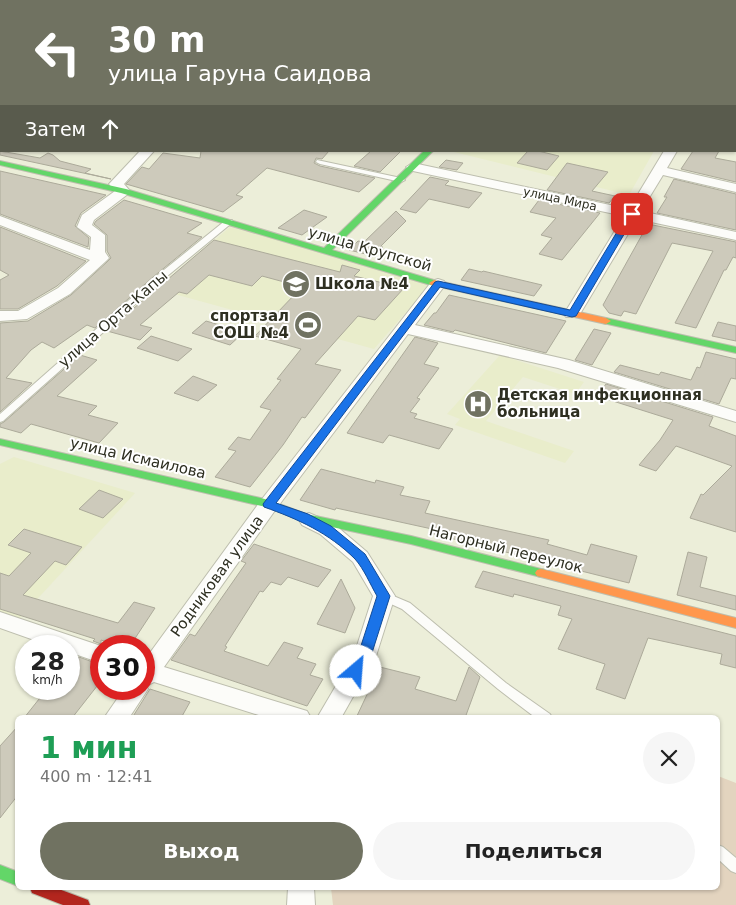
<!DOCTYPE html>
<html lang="ru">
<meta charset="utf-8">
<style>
:root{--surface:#fff;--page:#f6f6f6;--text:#222;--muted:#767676;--accent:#707261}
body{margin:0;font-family:"DejaVu Sans",sans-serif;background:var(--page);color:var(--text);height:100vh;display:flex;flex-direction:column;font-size:19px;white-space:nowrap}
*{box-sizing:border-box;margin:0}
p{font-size:16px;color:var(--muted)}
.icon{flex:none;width:28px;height:28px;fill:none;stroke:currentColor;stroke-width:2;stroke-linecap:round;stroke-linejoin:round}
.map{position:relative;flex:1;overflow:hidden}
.side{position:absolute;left:15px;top:715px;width:705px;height:175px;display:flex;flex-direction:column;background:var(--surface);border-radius:8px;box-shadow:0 1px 4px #0004}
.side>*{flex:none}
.hud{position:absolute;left:0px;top:0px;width:736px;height:152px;box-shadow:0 1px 4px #0004;background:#707261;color:#fff;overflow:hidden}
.speed{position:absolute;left:15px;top:635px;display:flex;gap:10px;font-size:25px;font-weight:700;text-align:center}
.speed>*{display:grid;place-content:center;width:65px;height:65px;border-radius:50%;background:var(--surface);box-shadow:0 1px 4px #0004;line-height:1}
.speed small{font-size:12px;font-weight:400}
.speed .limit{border:8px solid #d22;background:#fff;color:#111}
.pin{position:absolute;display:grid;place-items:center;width:42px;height:42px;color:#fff;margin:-21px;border-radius:10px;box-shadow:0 2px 8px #0006}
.me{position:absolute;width:55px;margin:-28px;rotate:27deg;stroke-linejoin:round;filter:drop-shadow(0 0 4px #0008)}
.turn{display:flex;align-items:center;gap:18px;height:105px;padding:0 25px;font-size:22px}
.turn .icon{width:65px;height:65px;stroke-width:2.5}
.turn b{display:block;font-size:35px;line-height:42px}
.then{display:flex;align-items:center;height:48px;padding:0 25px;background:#0003;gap:10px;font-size:19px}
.round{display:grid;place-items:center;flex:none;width:52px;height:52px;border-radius:26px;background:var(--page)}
.overview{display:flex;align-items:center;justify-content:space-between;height:85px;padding:0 25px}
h1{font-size:30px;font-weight:700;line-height:38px;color:#1e9e55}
.primary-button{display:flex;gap:10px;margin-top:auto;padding:10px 25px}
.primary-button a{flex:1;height:58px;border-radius:30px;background:var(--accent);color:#fff;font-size:20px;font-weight:700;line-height:58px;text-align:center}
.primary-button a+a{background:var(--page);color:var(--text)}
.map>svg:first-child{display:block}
.built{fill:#e9edcb}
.green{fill:#e3d4bf}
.building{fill:#cdcabb;stroke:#acaa9a}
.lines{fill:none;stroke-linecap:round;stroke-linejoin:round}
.lane-casing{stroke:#bdbeae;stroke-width:2}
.street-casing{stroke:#bdbeae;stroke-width:2}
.fast-casing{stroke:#bdbeae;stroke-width:2}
.slow-casing{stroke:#bdbeae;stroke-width:2}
.jam-casing{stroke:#bdbeae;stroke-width:2}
.lane{fill:#fcfcf9;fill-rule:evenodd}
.street{fill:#fcfcf9;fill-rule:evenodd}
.fast{fill:#63d668;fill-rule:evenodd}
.slow{fill:#ff974d;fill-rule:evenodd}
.jam{fill:#b3261e;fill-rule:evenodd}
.route{fill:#1a73e8;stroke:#114b97}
.labels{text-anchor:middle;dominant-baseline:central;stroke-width:4;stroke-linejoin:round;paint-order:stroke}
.far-street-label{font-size:12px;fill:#2e2f21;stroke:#fff}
.street-label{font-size:15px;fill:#2e2f21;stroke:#fff}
.poi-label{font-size:15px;font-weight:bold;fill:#2e2f21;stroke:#fff;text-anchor:start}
</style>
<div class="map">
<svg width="736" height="905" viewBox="0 0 736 905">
<rect width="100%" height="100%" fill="#eceed9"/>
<!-- built -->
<g class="built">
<polygon points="450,151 654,151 629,195"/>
<polygon points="230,227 435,279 374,349 156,289"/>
<polygon points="500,355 584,382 575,394 523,377 486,421 574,451 565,463 455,425 460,419 447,414"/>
<polygon points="14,457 135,493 17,621 0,614 0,464"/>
</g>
<!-- green -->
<polygon class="green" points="718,776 736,783 736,905 333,905 331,888 718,888"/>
<!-- building -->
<g class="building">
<polygon points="0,151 40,158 48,153 53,155 60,161 91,169 85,173 111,179 0,155"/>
<polygon points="201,151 329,151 322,159 316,158 314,163 320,166 375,178 359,192 267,168 236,195 243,197 223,212 126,184 142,167 149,169 163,153 200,158"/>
<polygon points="371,151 401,151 380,172 354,166"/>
<polygon points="528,151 538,151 559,156 547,170 517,163"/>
<polygon points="693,151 719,151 715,158 736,162 736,182 681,169"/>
<polygon points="446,160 463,163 457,170 439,167"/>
<polygon points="567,163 608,172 592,191 615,196 609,203 547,190"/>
<polygon points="0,171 106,195 81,213 75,226 89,238 88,247 0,214"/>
<polygon points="430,177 449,181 445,185 482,193 469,208 429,199 416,213 400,209"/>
<polygon points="674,179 736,194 736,230 657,213 667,197 664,197"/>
<polygon points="124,200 202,223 187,233 202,237 153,277 95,328 87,325 54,348 42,342 31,350 6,378 32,383 0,412 0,323 28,321 71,295 107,262 111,258 107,251 107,235 94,224 96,221"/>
<polygon points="539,200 600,213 562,260 539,254 552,238 541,235 556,218 530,212"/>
<polygon points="304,210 327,217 302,235 278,228"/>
<polygon points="396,211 406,221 380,247 383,247 374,256 349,250 358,241 364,242"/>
<polygon points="648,224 736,242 736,258 733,257 726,270 724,270 696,328 675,323 713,251 672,243 636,314 624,311 621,316 609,313 603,305"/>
<polygon points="0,227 86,261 57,286 18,309 0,309 0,280 9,275 0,270"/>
<polygon points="214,240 340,272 342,265 360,270 354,276 404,288 375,320 358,316 315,364 341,370 305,418 302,417 283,445 250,487 215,477 236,451 228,449 238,437 250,440 271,410 260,407 281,380 277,379 301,349 255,336 297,292 293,291 299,286 262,276 252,286 209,275 187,294 179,292 140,325 152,328 140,340 107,331"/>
<polygon points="469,269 482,272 483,271 542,285 534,296 461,280"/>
<polygon points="449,295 566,321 546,353 455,330 453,332 424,325 434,313 436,313"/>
<polygon points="206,321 244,332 230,345 192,333"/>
<polygon points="718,322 736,326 736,341 712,336"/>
<polygon points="594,329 611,333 592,365 575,360"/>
<polygon points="151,336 192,349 178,361 137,348"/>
<polygon points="415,337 438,343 424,364 439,368 417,398 420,399 410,412 417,414 414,418 453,429 439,449 389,435 383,443 347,433"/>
<polygon points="706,352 736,359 736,379 731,378 719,404 614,372 620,365 659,375 661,372 691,380 697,367 700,368"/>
<polygon points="80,355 97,360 57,396 97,406 88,415 118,423 99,443 31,424 21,433 0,427 0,424 4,422"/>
<polygon points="193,376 217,385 198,401 174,393"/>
<polygon points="606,384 713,417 709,426 736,436 736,532 690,518 701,494 703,495 732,466 676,446 656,471 639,465 660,440 673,420 597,396"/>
<polygon points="321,469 375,483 376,480 404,487 400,495 430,501 425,513 549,540 547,544 587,555 591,544 637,556 629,583 430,533 432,529 336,508 335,510 300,500"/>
<polygon points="99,490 123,499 103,518 79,509"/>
<polygon points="24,529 82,547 66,565 55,561 23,595 118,623 134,602 155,608 130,646 120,646 101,640 101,644 93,641 95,639 0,609 0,573 9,576 31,553 8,545"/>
<polygon points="254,544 331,570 318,587 288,577 281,585 271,582 263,592 260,591 225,646 227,647 224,651 268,666 284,642 303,648 297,658 316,664 310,675 323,679 307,706 171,660 190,634 195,636 246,563 241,561"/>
<polygon points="688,552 707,557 700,587 736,596 736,610 677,595"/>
<polygon points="483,571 736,636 736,668 720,664 722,654 648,638 625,699 596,689 605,664 558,649 572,619 558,615 561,606 514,594 513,597 475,587"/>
<polygon points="341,579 355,608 345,633 317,624"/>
<polygon points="79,657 101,665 101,681 72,718 24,718 47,689 69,689 69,670"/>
<polygon points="380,667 420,677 415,689 456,701 469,667 480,677 465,718 356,718"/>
<polygon points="150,689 190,702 181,718 132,718"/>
<polygon points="18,726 18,795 0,818 0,746"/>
</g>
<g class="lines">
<!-- lane casing -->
<g class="lane-casing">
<g id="lane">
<rect x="0" y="36" width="1" height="4"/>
<polygon points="317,160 401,178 405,180 401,182 320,164 316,162"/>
<polygon points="226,220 232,220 233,222 160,282 3,421 0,422 0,414 154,278"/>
<polygon points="384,592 410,603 506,683 550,714 552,718 536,718 498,689 402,609 380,599 378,596 380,593"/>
<polygon points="718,845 723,847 736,858 736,873 731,871 718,859"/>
</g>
</g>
<!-- street casing -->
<g class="street-casing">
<g id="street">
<polygon points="345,0 361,0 361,1 346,1"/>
<rect x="0" y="57" width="1" height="6"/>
<rect x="735" y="77" width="1" height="8"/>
<polygon points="1,87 1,95 0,96 0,88"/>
<polygon points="140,151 154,151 124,184 130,191 128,194 94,220 92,225 105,235 105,252 109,258 106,261 70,294 27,319 0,321 0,311 18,311 58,288 90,260 0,225 0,216 90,250 91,237 77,227 82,215 115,191 109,184"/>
<polygon points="664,151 677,151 667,168 736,184 736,192 663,175 641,211 736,232 736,240 637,219 580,314 578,317 566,317 564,314 624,216 413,171 406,167 413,163 629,209"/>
<polygon points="438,279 444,281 446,284 415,325 569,360 736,411 736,422 558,368 408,334 276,509 164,667 307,711 311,718 268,718 154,682 146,686 148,689 129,718 104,718 124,689 144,689 144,661 262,499 432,281"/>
<polygon points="309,513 334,524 367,552 395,596 376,656 341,718 317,718 354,655 373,596 353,562 320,534 302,525 299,520 302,515"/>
<polygon points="0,612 101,646 101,663 69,652 69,646 51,646 0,628"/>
<polygon points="288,888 314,888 315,905 287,905"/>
</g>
</g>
<!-- fast casing -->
<g class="fast-casing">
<g id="fast">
<polygon points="424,151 433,151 332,250 437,281 439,283 434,286 121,193 0,165 0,161 126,189 324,248"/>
<polygon points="606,318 736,347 736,353 603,323 601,321 603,319"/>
<polygon points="0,439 269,500 306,514 411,536 541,569 545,570 547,573 545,576 541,577 411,544 304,521 266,507 0,445"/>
<polygon points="0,865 18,872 18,886 0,879"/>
</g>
</g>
<!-- slow casing -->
<g class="slow-casing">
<g id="slow">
<polygon points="434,280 606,318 611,321 606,324 431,285 429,283"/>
<polygon points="541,569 736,618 736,628 537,576 535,573 537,570"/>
</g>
</g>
<!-- jam casing -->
<g class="jam-casing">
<polygon id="jam" points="30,888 56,888 88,900 90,905 63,905 32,893"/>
</g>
<!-- lane -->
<use href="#lane" class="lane"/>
<!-- street -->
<use href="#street" class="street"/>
<!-- fast -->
<use href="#fast" class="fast"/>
<!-- slow -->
<use href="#slow" class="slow"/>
<!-- jam -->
<use href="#jam" class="jam"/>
</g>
<!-- route -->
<path class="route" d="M629,212L636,214L576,316L572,317L440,287L276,503L308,514L331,526L365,554L390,596L371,656L361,675L356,677L351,675L349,671L358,655L377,596C370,584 364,569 355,559C329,533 298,519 264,507L263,504L435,282L438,281L570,310Z"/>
<!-- icons -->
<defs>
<g id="school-disc" transform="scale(1.4375)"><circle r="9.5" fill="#707261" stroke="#fff"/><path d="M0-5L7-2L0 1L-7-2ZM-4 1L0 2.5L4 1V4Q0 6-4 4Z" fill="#fff"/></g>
<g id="stadium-disc" transform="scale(1.4375)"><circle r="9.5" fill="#707261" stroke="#fff"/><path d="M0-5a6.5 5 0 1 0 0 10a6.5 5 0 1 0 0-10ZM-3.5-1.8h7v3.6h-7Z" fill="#fff"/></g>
<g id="hospital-disc" transform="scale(1.4375)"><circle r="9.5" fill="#707261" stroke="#fff"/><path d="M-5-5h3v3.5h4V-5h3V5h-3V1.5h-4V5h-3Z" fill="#fff"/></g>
</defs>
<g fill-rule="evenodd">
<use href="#school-disc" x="296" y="284"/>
<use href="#stadium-disc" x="308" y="325"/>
<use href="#hospital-disc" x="478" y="404"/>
</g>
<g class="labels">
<!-- far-street labels -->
<g class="far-street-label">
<text transform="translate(560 199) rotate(12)">улица Мира</text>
</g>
<!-- street labels -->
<g class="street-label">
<text transform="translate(370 249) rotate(16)">улица Крупской</text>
<text transform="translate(113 319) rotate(-41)">улица Орта-Капы</text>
<text transform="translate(138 458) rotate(13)">улица Исмаилова</text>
<text transform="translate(506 549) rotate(14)">Нагорный переулок</text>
<text transform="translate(217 576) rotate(-54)">Родниковая улица</text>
</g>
<!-- poi labels -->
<g class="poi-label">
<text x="315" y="284">Школа №4</text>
<text x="289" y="316" text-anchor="end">спортзал<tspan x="289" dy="17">СОШ №4</tspan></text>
<text x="497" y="395">Детская инфекционная<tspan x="497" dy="17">больница</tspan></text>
</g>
</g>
</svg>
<div class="speed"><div>28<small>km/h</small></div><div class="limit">30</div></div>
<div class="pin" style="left:632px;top:214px;background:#d93025"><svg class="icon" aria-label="arrive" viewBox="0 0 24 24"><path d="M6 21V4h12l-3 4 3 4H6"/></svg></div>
<svg class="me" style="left:356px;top:671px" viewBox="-20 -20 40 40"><circle r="19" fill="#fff"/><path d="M0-13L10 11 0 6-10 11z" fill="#1a73e8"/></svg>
<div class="hud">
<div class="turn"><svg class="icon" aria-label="left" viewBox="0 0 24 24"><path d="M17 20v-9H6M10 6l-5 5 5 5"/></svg><div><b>30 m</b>улица Гаруна Саидова</div></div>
<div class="then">Затем<svg class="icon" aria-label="ahead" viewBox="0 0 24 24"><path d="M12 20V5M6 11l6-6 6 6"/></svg></div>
</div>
<section class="side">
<div class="overview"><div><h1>1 мин</h1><p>400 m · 12:41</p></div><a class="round"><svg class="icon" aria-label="close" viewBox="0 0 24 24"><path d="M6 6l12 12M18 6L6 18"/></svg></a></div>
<div class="primary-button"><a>Выход</a><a>Поделиться</a></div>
</section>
</div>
